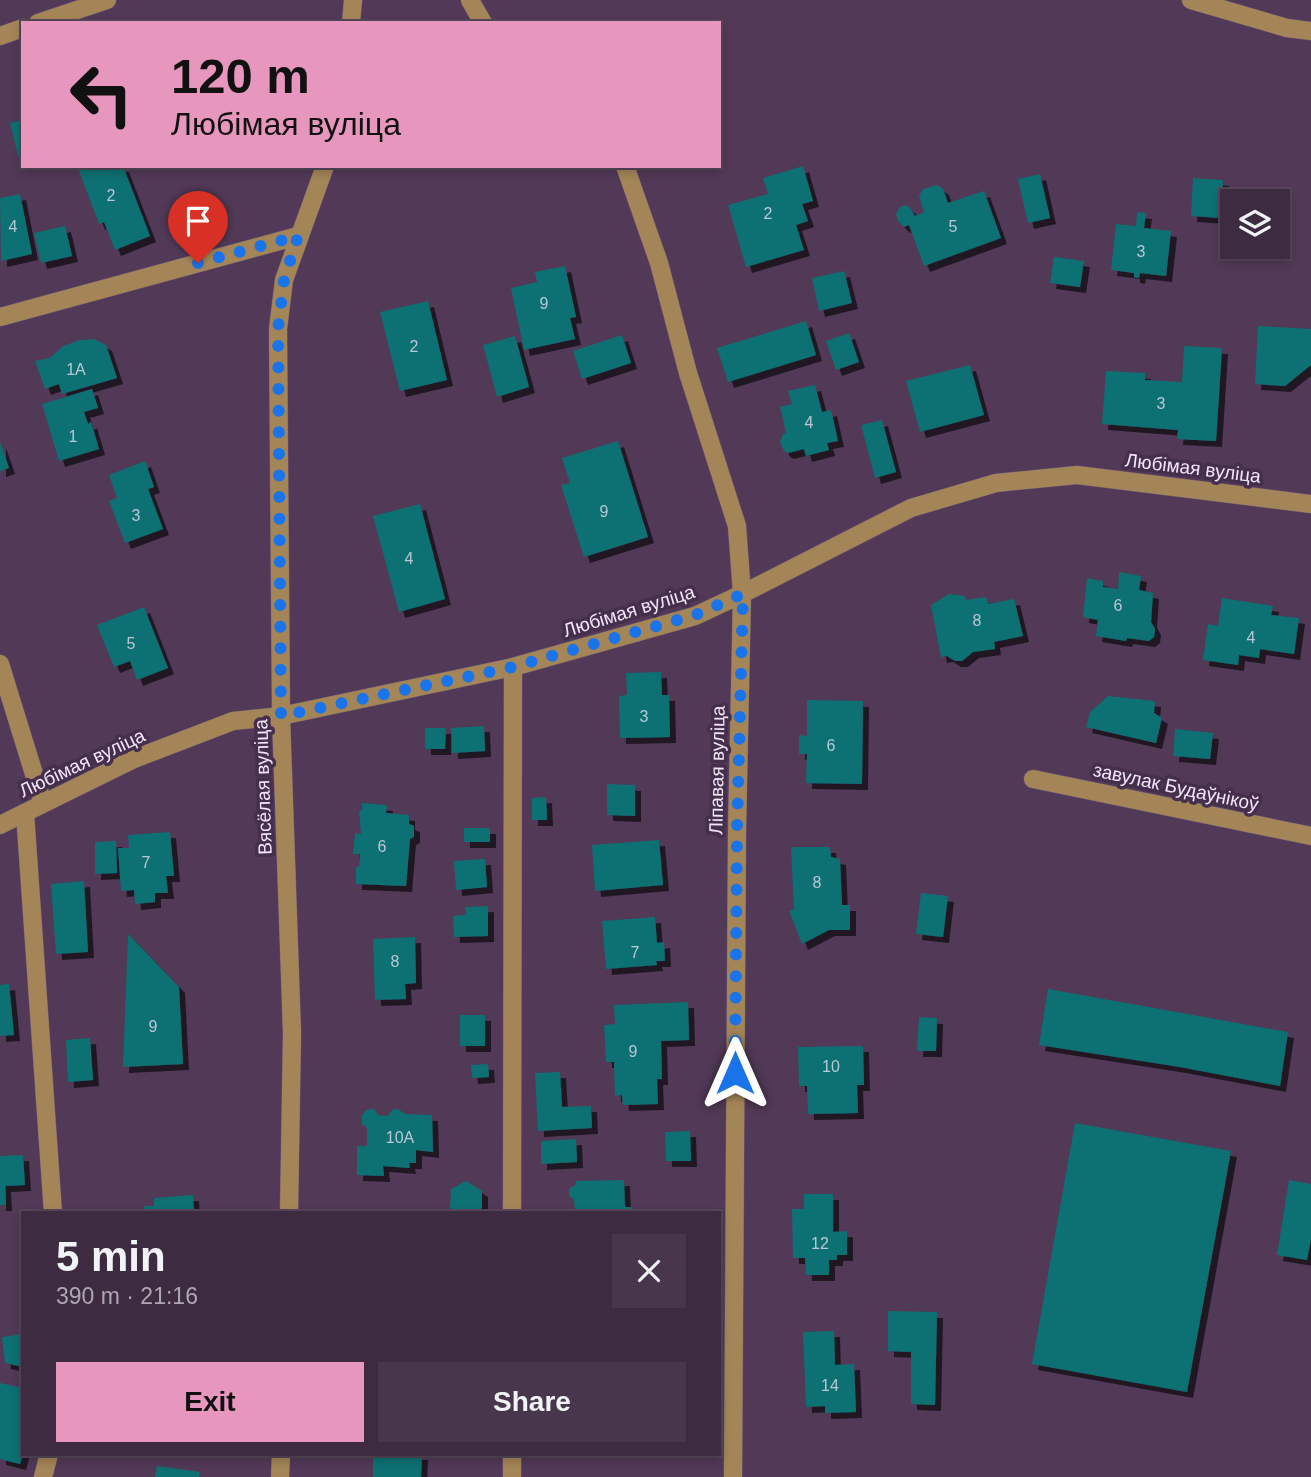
<!DOCTYPE html>
<meta charset="utf-8">
<style>
:root{--surface:#3d2b41;--page:#48374c;--text:#f1f3f6;--muted:#ada7b1;--line:#56475a;--accent:#e797bd}
body{margin:0;font-family:Helvetica,sans-serif;background:var(--page);color:var(--text);height:100vh;display:flex;flex-direction:column;font-size:26px;white-space:nowrap}
*{box-sizing:border-box;margin:0}
p{font-size:23px;color:var(--muted)}
.icon{flex:none;width:38px;height:38px;fill:none;stroke:currentColor;stroke-width:2;stroke-linecap:round;stroke-linejoin:round}
.map{position:relative;flex:1;overflow:hidden}
.side{position:absolute;left:21px;top:1211px;width:700px;height:245px;display:flex;flex-direction:column;background:var(--surface);border-radius:0px;box-shadow:0 4px 10px #0003,0 0 0 2px var(--line)}
.side>*{flex:none}
.top-card{position:absolute;left:21px;top:21px;width:700px;height:147px;border-radius:0px;box-shadow:0 4px 10px #0003,0 0 0 2px var(--line);background:#e797bd;color:#111;overflow:hidden}
.fabs{position:absolute;left:1220px;top:189px;display:grid;gap:14px}
.fabs a{display:grid;place-items:center;width:70px;height:70px;border-radius:0px;background:var(--surface);box-shadow:0 4px 10px #0003,0 0 0 2px var(--line);font-size:35px}
.pin{position:absolute;display:grid;place-items:center;width:60px;height:60px;color:#fff;margin:-72px -30px;border-radius:50% 50% 50% 0;rotate:-45deg;box-shadow:0 0 7px #0007}
.pin .icon{rotate:45deg}
.me{position:absolute;width:77px;margin:-38px;rotate:0deg;stroke-linejoin:round;filter:drop-shadow(0 0 5px #0008)}
.turn{display:flex;align-items:center;gap:24px;height:147px;padding:0 35px;font-size:32px}
.turn .icon{width:91px;height:91px;stroke-width:2.5}
.turn b{display:block;font-size:49px;line-height:60px}
.round{display:grid;place-items:center;flex:none;width:74px;height:74px;border-radius:0px;background:var(--page)}
.summary{display:flex;align-items:center;justify-content:space-between;height:119px;padding:0 35px}
h1{font-size:42px;font-weight:700;line-height:52px}
.action{display:flex;gap:14px;margin-top:auto;padding:14px 35px}
.action a{flex:1;height:80px;border-radius:0px;background:var(--accent);color:#111;font-size:28px;font-weight:700;line-height:80px;text-align:center}
.action a+a{background:var(--page);color:var(--text)}
.map>svg:first-child{display:block}
.building{fill:#0e6f72;filter:url(#shadow)}
.lines{fill:none;stroke-linecap:round;stroke-linejoin:round}
.minor-casing{stroke:#6e5874;stroke-width:19}
.minor{stroke:#a38557;stroke-width:18}
.route{stroke:#1a73e8;stroke-width:12;stroke-dasharray:0 21.6}
.labels{text-anchor:middle;dominant-baseline:central;stroke-width:7;stroke-linejoin:round;paint-order:stroke}
.number-label{font-size:16px;fill:#bac8d6}
.street-label{font-size:19px;fill:#f3e5f8;stroke:#462f4c}
</style>
<div class="map">
<svg width="1311" height="1477" viewBox="0 0 1311 1477">
<defs>
<filter id="shadow"><feDropShadow dx="6" dy="6" stdDeviation="0" flood-color="#0009"/></filter>
</defs>
<rect width="100%" height="100%" fill="#513957"/>
<!-- building -->
<g class="building">
<polygon points="23,120 23,155 18,156 10,123"/>
<polygon points="83,166 123,166 150,236 115,250 104,222 99,224 78,168"/>
<polygon points="803,166 813,201 802,204 808,221 796,225 804,250 746,267 728,205 768,194 763,178"/>
<polygon points="1040,174 1050,218 1028,223 1018,179"/>
<polygon points="1193,178 1223,180 1221,218 1191,216"/>
<polygon points="937,185 943,189 948,203 984,191 1001,238 924,266 909,225 904,227 898,221 896,214 899,208 905,205 910,208 915,216 924,212 919,196 923,189"/>
<polygon points="20,194 32,254 1,261 0,198"/>
<polygon points="1137,212 1146,213 1144,228 1171,231 1166,276 1140,273 1139,278 1134,277 1134,273 1111,270 1116,224 1136,226"/>
<polygon points="65,226 72,256 41,263 34,233"/>
<polygon points="1054,257 1084,261 1080,287 1050,283"/>
<polygon points="565,266 576,317 570,318 575,339 524,350 511,288 537,282 535,272"/>
<polygon points="844,271 852,303 819,311 812,278"/>
<polygon points="428,301 447,380 400,391 380,312"/>
<polygon points="806,321 816,355 728,382 717,348"/>
<polygon points="1258,326 1311,329 1311,365 1285,386 1255,384"/>
<polygon points="849,333 859,362 836,370 826,341"/>
<polygon points="622,335 631,363 582,379 573,351"/>
<polygon points="515,336 529,387 497,397 483,345"/>
<polygon points="94,339 106,345 117,378 62,394 59,384 45,389 35,361 50,358 63,346 80,340"/>
<polygon points="1184,346 1222,348 1216,441 1177,439 1178,430 1102,424 1106,371 1145,373 1145,380 1182,382"/>
<polygon points="970,365 984,415 920,432 906,381"/>
<polygon points="815,385 822,412 831,410 838,441 827,443 829,450 806,456 804,449 788,453 784,451 780,442 783,434 786,433 780,407 792,404 788,391"/>
<polygon points="92,389 98,408 84,412 88,424 91,422 99,449 59,461 42,404"/>
<polygon points="882,420 896,472 875,478 861,425"/>
<polygon points="618,441 648,537 584,557 561,485 570,483 562,458"/>
<polygon points="0,442 9,468 0,471"/>
<polygon points="145,461 154,487 148,489 163,529 125,543 109,501 117,498 109,475"/>
<polygon points="420,504 445,599 399,612 373,516"/>
<polygon points="1119,572 1141,576 1139,590 1153,593 1151,622 1155,629 1154,637 1149,641 1127,638 1126,641 1096,636 1098,620 1083,617 1087,578 1103,581 1103,587 1118,589"/>
<polygon points="949,594 965,596 966,600 986,597 988,604 1014,599 1023,636 994,642 995,649 973,652 962,661 955,661 947,656 941,657 931,605"/>
<polygon points="1222,598 1273,606 1271,615 1299,618 1294,654 1260,649 1259,658 1239,655 1238,665 1203,660 1208,624 1218,626"/>
<polygon points="144,607 168,668 137,680 130,661 114,667 97,625"/>
<polygon points="661,672 662,695 669,695 670,737 620,738 619,696 627,695 626,673"/>
<polygon points="1108,696 1155,701 1154,713 1162,718 1156,743 1086,727 1090,712"/>
<polygon points="807,700 863,701 862,784 806,783 807,754 799,754 799,735 807,736"/>
<polygon points="484,726 485,751 452,753 451,728"/>
<polygon points="425,728 446,728 445,749 425,749"/>
<polygon points="1175,729 1213,733 1210,759 1173,756"/>
<polygon points="607,784 635,785 635,816 607,815"/>
<polygon points="546,797 547,820 532,820 532,798"/>
<polygon points="362,803 387,805 386,813 409,815 409,824 414,826 414,837 410,839 406,886 356,884 356,867 359,867 360,854 353,854 355,833 361,834 359,811 362,810"/>
<rect x="464" y="828" width="26" height="14"/>
<polygon points="170,832 174,876 166,876 168,893 155,893 155,902 135,904 134,890 121,891 118,848 129,848 128,835"/>
<polygon points="659,840 663,885 595,891 592,845"/>
<polygon points="116,841 117,873 95,874 95,842"/>
<polygon points="791,847 830,847 831,857 840,859 842,905 850,905 850,930 829,930 802,944 789,911 794,909"/>
<polygon points="485,859 487,887 456,890 454,861"/>
<polygon points="84,881 88,952 56,954 51,884"/>
<polygon points="921,893 948,896 943,937 916,934"/>
<polygon points="488,906 488,936 454,937 453,916 466,915 465,907"/>
<polygon points="655,917 657,943 664,942 665,961 656,961 657,965 606,969 602,921"/>
<polygon points="128,934 179,987 183,1064 123,1067"/>
<polygon points="415,937 416,983 405,984 406,999 375,1000 373,939"/>
<polygon points="9,984 14,1035 0,1036 0,985"/>
<polygon points="1048,989 1288,1032 1280,1086 1180,1067 1039,1045"/>
<polygon points="688,1002 689,1040 661,1041 662,1079 657,1079 658,1104 623,1105 622,1095 615,1096 614,1062 606,1062 604,1025 615,1024 614,1005"/>
<rect x="460" y="1015" width="25" height="31"/>
<polygon points="919,1017 937,1018 936,1051 917,1051"/>
<polygon points="90,1038 93,1080 68,1082 66,1040"/>
<polygon points="863,1046 864,1085 857,1085 858,1113 808,1114 807,1086 799,1086 798,1047"/>
<polygon points="488,1064 489,1077 472,1078 471,1065"/>
<polygon points="560,1072 562,1107 591,1106 592,1128 538,1131 535,1073"/>
<polygon points="374,1109 378,1115 388,1116 392,1110 398,1109 405,1114 432,1115 433,1152 416,1150 416,1163 409,1163 410,1168 383,1166 384,1176 357,1175 357,1146 367,1146 367,1128 362,1124 362,1115 366,1110"/>
<polygon points="1075,1123 1231,1151 1187,1392 1032,1364"/>
<polygon points="690,1131 691,1161 666,1161 665,1132"/>
<polygon points="576,1139 577,1162 541,1164 541,1141"/>
<polygon points="23,1155 25,1185 5,1186 6,1205 0,1205 0,1156"/>
<polygon points="624,1180 625,1207 632,1207 632,1213 575,1213 574,1200 569,1195 569,1189 575,1185 576,1181"/>
<polygon points="1289,1180 1311,1184 1311,1239 1307,1260 1277,1255"/>
<polygon points="466,1181 482,1191 482,1208 476,1213 455,1213 450,1210 451,1189"/>
<polygon points="804,1194 833,1194 833,1232 847,1231 847,1255 837,1255 837,1260 829,1260 829,1275 806,1275 805,1258 793,1258 792,1209 804,1209"/>
<polygon points="193,1195 194,1213 145,1213 144,1206 154,1206 154,1198"/>
<polygon points="888,1311 937,1312 935,1405 911,1404 911,1352 888,1351"/>
<polygon points="834,1331 835,1365 854,1364 856,1412 825,1413 825,1406 806,1407 803,1332"/>
<polygon points="23,1334 23,1367 5,1363 2,1337"/>
<polygon points="0,1383 23,1388 23,1453 20,1464 0,1459"/>
<polygon points="373,1454 422,1454 421,1477 373,1477"/>
<polygon points="157,1466 200,1472 199,1477 155,1477"/>
</g>
<g class="lines">
<!-- minor casing -->
<g class="minor-casing">
<g id="minor">
<polyline points="470,0 483,23"/>
<polyline points="1191,0 1287,28 1311,31"/>
<polyline points="38,23 107,0"/>
<polyline points="351,23 353,0"/>
<polyline points="0,36 23,28"/>
<polyline points="625,166 659,263 688,373 737,526 742,594 737,831 733,1477"/>
<polyline points="0,317 298,236"/>
<polyline points="0,664 43,803"/>
<polyline points="1033,779 1311,836"/>
<polyline points="25,813 53,1213"/>
<polyline points="0,825 134,759 233,721 281,716 513,667 695,616 742,594 911,508 996,483 1077,475 1311,504"/>
<polyline points="289,1213 292,1033 281,716 278,329 284,280 325,166"/>
<polyline points="512,1213 513,667"/>
<polyline points="43,1477 49,1454"/>
<polyline points="280,1477 281,1454"/>
<polyline points="512,1477 512,1454"/>
</g>
</g>
<!-- minor -->
<use href="#minor" class="minor"/>
</g>
<g class="lines">
<!-- route -->
<polyline class="route" points="198,263 298,236 284,280 278,329 281,716 513,667 695,615 743,594 737,831 735,1073"/>
</g>
<g class="labels">
<!-- number labels -->
<g class="number-label">
<text x="111" y="195">2</text>
<text x="768" y="213">2</text>
<text x="13" y="226">4</text>
<text x="953" y="226">5</text>
<text x="1141" y="251">3</text>
<text x="544" y="303">9</text>
<text x="414" y="346">2</text>
<text x="76" y="369">1А</text>
<text x="1161" y="403">3</text>
<text x="809" y="422">4</text>
<text x="73" y="436">1</text>
<text x="604" y="511">9</text>
<text x="136" y="515">3</text>
<text x="409" y="558">4</text>
<text x="1118" y="605">6</text>
<text x="977" y="620">8</text>
<text x="1251" y="637">4</text>
<text x="131" y="643">5</text>
<text x="644" y="716">3</text>
<text x="831" y="745">6</text>
<text x="382" y="846">6</text>
<text x="146" y="862">7</text>
<text x="817" y="882">8</text>
<text x="635" y="952">7</text>
<text x="395" y="961">8</text>
<text x="153" y="1026">9</text>
<text x="633" y="1051">9</text>
<text x="831" y="1066">10</text>
<text x="400" y="1137">10А</text>
<text x="820" y="1243">12</text>
<text x="830" y="1385">14</text>
</g>
<!-- street labels -->
<g class="street-label">
<text transform="translate(1193 468) rotate(7)">Любімая вуліца</text>
<text transform="translate(629 611) rotate(-17)">Любімая вуліца</text>
<text transform="translate(82 763) rotate(-25)">Любімая вуліца</text>
<text transform="translate(717 770) rotate(-89)">Ліпавая вуліца</text>
<text transform="translate(263 787) rotate(-92)">Вясёлая вуліца</text>
<text transform="translate(1176 787) rotate(12)">завулак Будаўнікоў</text>
</g>
</g>
</svg>
<div class="fabs">
<a><svg class="icon" aria-label="layers" viewBox="0 0 24 24"><path d="M12 4l9 5-9 5-9-5zM3 14l9 5 9-5"/></svg></a>
</div>
<div class="pin" style="left:198px;top:263px;background:#d93025"><svg class="icon" aria-label="arrive" viewBox="0 0 24 24"><path d="M6 21V4h12l-3 4 3 4H6"/></svg></div>
<svg class="me" style="left:735px;top:1073px" viewBox="-20 -20 40 40"><path d="M0-17L14 15 0 8-14 15z" fill="#1a73e8" stroke="#fff" stroke-width="4"/></svg>
<div class="top-card">
<div class="turn"><svg class="icon" aria-label="left" viewBox="0 0 24 24"><path d="M17 20v-9H6M10 6l-5 5 5 5"/></svg><div><b>120 m</b>Любімая вуліца</div></div>
</div>
<section class="side">
<div class="summary"><div><h1>5 min</h1><p>390 m · 21:16</p></div><a class="round"><svg class="icon" aria-label="close" viewBox="0 0 24 24"><path d="M6 6l12 12M18 6L6 18"/></svg></a></div>
<div class="action"><a>Exit</a><a>Share</a></div>
</section>
</div>
